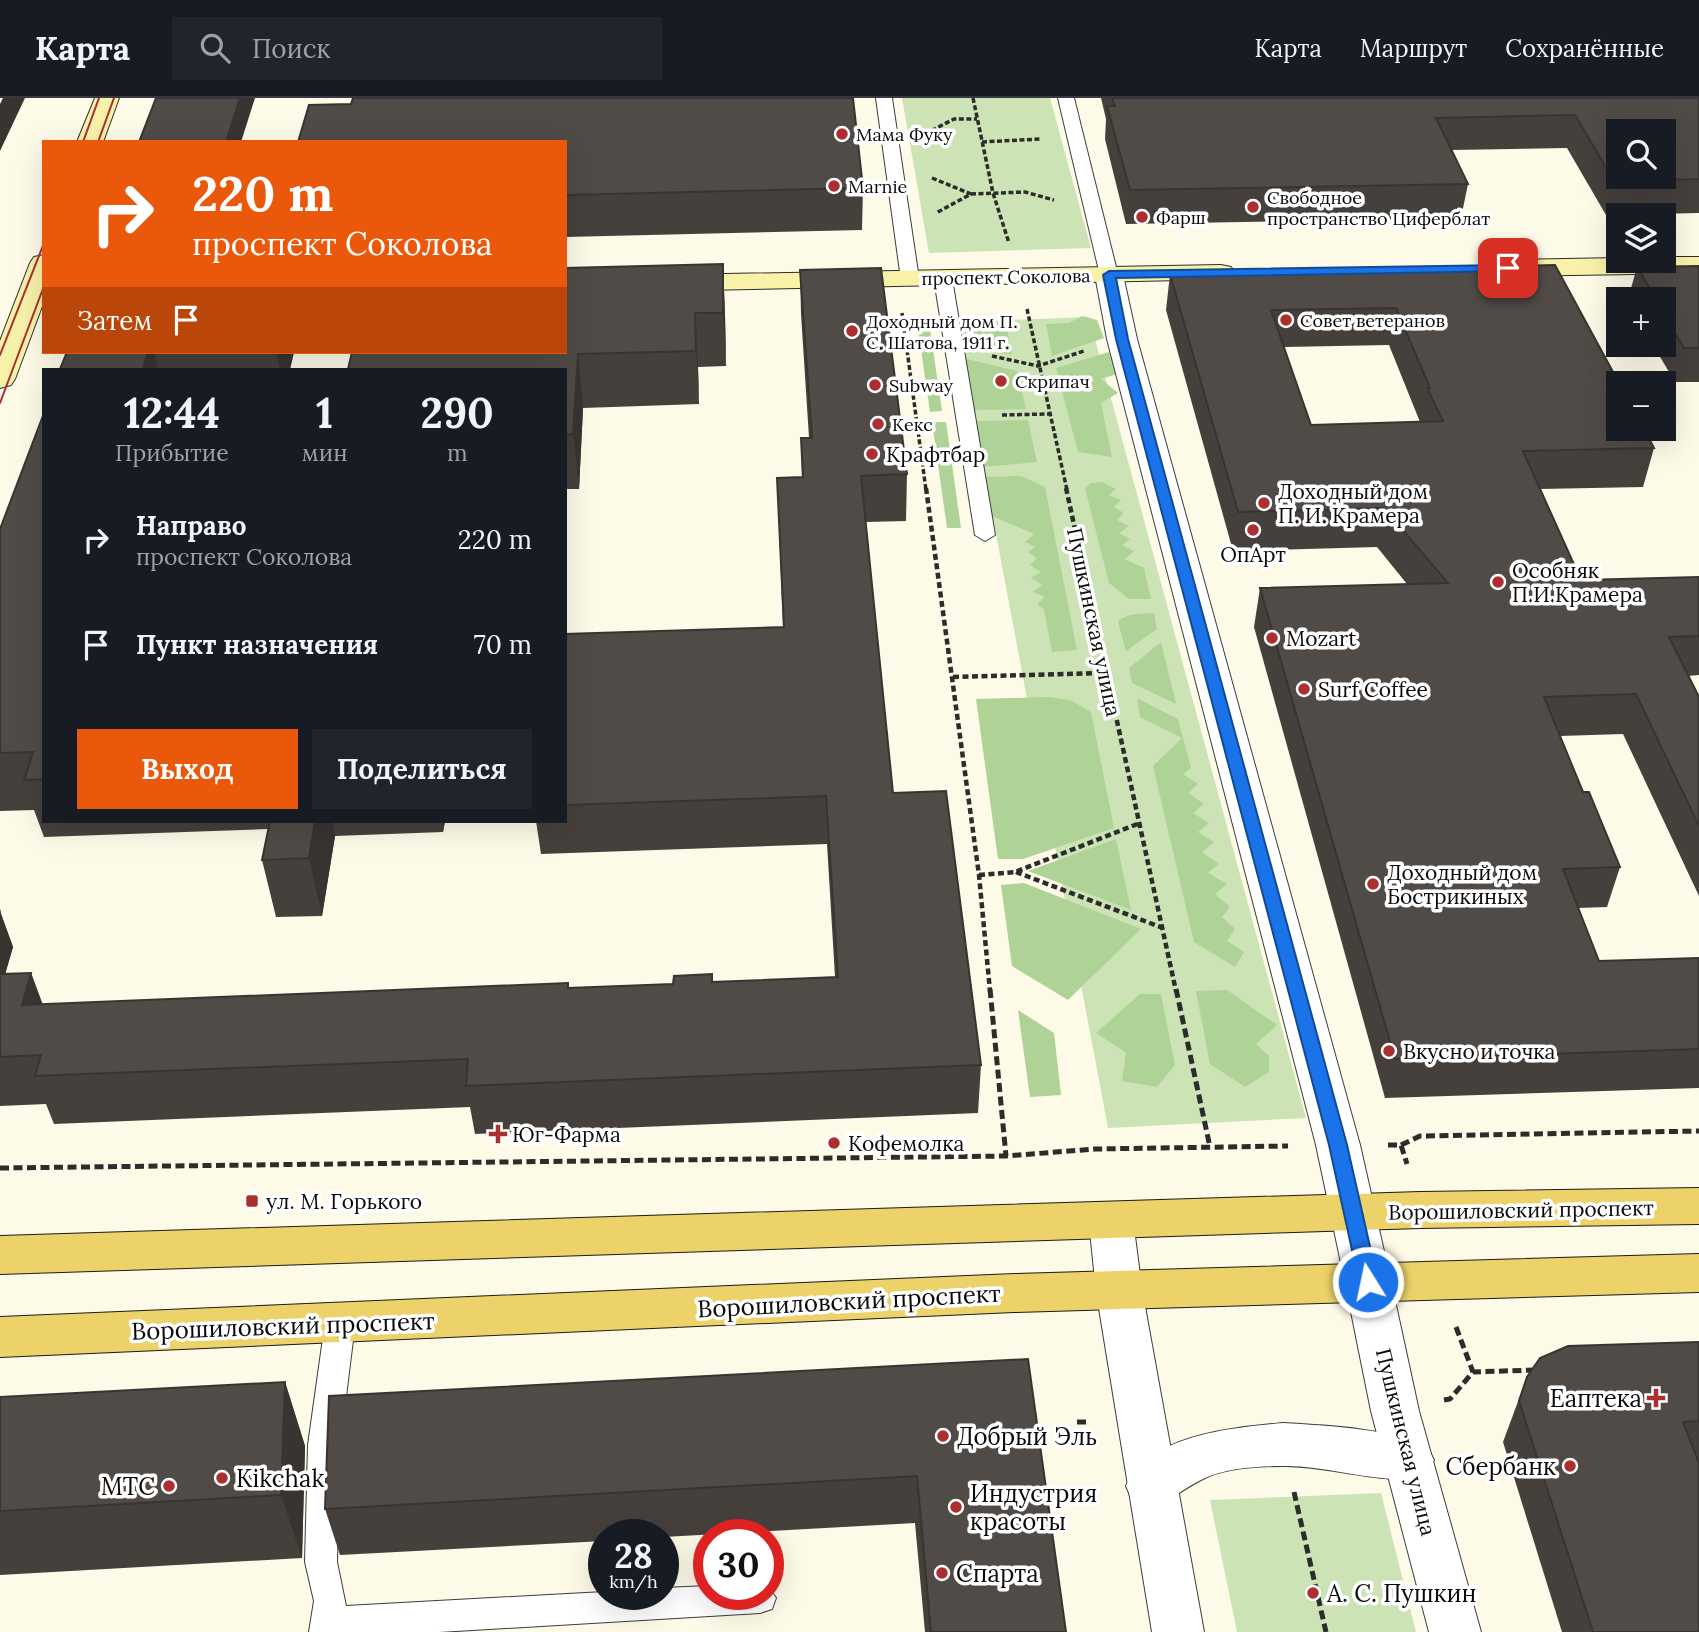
<!DOCTYPE html>
<html lang="ru">
<meta charset="utf-8">
<style>
:root{--surface:#171b24;--page:#20242c;--text:#f1f3f6;--muted:#9ea1a6;--line:#363941;--accent:#ea580c}
body{margin:0;font-family:Lora,serif;background:var(--page);color:var(--text);height:100vh;display:flex;flex-direction:column;font-size:26px;white-space:nowrap}
*{box-sizing:border-box;margin:0}
p{font-size:23px;color:var(--muted)}
.icon{flex:none;width:38px;height:38px;fill:none;stroke:currentColor;stroke-width:2;stroke-linecap:round;stroke-linejoin:round}
.map{position:relative;flex:1;overflow:hidden}
.side{position:absolute;left:42px;top:270px;width:525px;height:455px;display:flex;flex-direction:column;background:var(--surface);border-radius:0px;box-shadow:0 7px 28px #0002}
.side>*{flex:none}
.top-card{position:absolute;left:42px;top:42px;width:525px;height:214px;border-radius:0px;box-shadow:0 7px 28px #0002;background:#ea580c;color:#fff;overflow:hidden}
.tools{position:absolute;left:1606px;top:21px;display:grid;gap:14px}
.tools a{display:grid;place-items:center;width:70px;height:70px;border-radius:0px;background:var(--surface);box-shadow:0 7px 28px #0002;font-size:35px}
.speed{position:absolute;left:588px;top:1421px;display:flex;gap:14px;font-size:35px;font-weight:700;text-align:center}
.speed>*{display:grid;place-content:center;width:91px;height:91px;border-radius:50%;background:var(--surface);box-shadow:0 7px 28px #0002;line-height:1}
.speed small{font-size:18px;font-weight:400}
.speed .limit{border:10px solid #d22;background:#fff;color:#111}
.pin{position:absolute;display:grid;place-items:center;width:60px;height:60px;color:#fff;margin:-30px;border-radius:14px;box-shadow:0 4px 10px #0006}
.me{position:absolute;width:77px;margin:-38px;rotate:350deg;stroke-linejoin:round;filter:drop-shadow(0 0 5px #0008)}
.turn{display:flex;align-items:center;gap:24px;height:147px;padding:0 35px;font-size:32px}
.turn .icon{width:91px;height:91px;stroke-width:2.5}
.turn b{display:block;font-size:49px;line-height:60px}
.then{display:flex;align-items:center;height:66px;padding:0 35px;background:#0003;gap:14px;font-size:26px}
.eta{display:flex;justify-content:space-evenly;align-items:center;height:119px;text-align:center}
.eta b{font-size:42px;font-weight:700;line-height:49px}
.button{display:flex;gap:14px;margin-top:auto;padding:14px 35px}
.button a{flex:1;height:80px;border-radius:0px;background:var(--accent);color:#fff;font-size:28px;font-weight:700;line-height:80px;text-align:center}
.button a+a{background:var(--page);color:var(--text)}
ul{padding:0;list-style:none}
li{display:flex;align-items:center;gap:21px;height:105px;padding:0 35px}
li div{flex:1}
li b{display:block;font-size:26px}
li em{font-style:normal}
header{display:flex;align-items:center;gap:42px;box-sizing:border-box;height:98px;padding:0 35px;background:var(--surface);border-bottom:2px solid var(--line)}
header strong{font-size:33px}
nav{display:flex;gap:38px;margin-inline-start:auto;font-size:24px}
.search{width:490px;height:63px;background:var(--page);display:flex;align-items:center;gap:18px;box-sizing:border-box;padding:0 24px;border-radius:0px;color:var(--muted);font-size:26px}
.map>svg:first-child{display:block}
.green{fill:#cce3b6}
.forest{fill:#afd397}
.lines{fill:none;stroke-linecap:round;stroke-linejoin:round}
.service-casing{stroke:#3d3d3d;stroke-width:2}
.minor-casing{stroke:#3d3d3d;stroke-width:2}
.tertiary-casing{stroke:#3d3d3d;stroke-width:2}
.secondary-casing{stroke:#2c2c2c;stroke-width:2}
.primary-casing{stroke:#1b1b1b;stroke-width:2}
.path-far2{stroke:#2c2c2c;stroke-width:3.5;stroke-dasharray:5 2.5;stroke-linecap:butt}
.path-far1{stroke:#2c2c2c;stroke-width:4.5;stroke-dasharray:6 3.5;stroke-linecap:butt}
.path{stroke:#2c2c2c;stroke-width:5;stroke-dasharray:9 4.5;stroke-linecap:butt}
.service{fill:#fff;fill-rule:evenodd}
.minor{fill:#fff;fill-rule:evenodd}
.tertiary{fill:#fff;fill-rule:evenodd}
.secondary{fill:#f8f2a9;fill-rule:evenodd}
.primary{fill:#ecd269;fill-rule:evenodd}
.tram{stroke:#ac2f30;stroke-width:2}
.wall{fill:#46403d;fill-rule:evenodd}
.shaded-wall{fill:#393432}
.building{fill:#514b47;stroke:#393432;stroke-width:2;fill-rule:evenodd}
.route{fill:#1a73e8;stroke:#114b97;stroke-width:2}
.poi-dot{fill:#ac2f30;stroke:#fff;stroke-width:2.5}
.labels{text-anchor:middle;dominant-baseline:central;stroke-width:7;stroke-linejoin:round;paint-order:stroke}
.far-poi-label{font-size:18px;fill:#0a0a0a;stroke:#fff;text-anchor:start}
.far-street-label{font-size:18px;fill:#0a0a0a;stroke:#fff}
.poi-label{font-size:21px;fill:#0a0a0a;stroke:#fff;text-anchor:start}
.street-label{font-size:21px;fill:#0a0a0a;stroke:#fff}
.near-street-label{font-size:24px;fill:#0a0a0a;stroke:#fff}
.near-poi-label{font-size:24px;fill:#0a0a0a;stroke:#fff;text-anchor:start}
</style>
<header>
<strong>Карта</strong>
<div class="search"><svg class="icon" aria-label="search" viewBox="0 0 24 24"><circle cx="10" cy="10" r="6"/><path d="M15 15l6 6"/></svg>Поиск</div>
<nav><a>Карта</a><a>Маршрут</a><a>Сохранённые</a></nav>
</header>
<div class="map">
<svg width="1699" height="1534" viewBox="0 0 1699 1534">
<rect width="100%" height="100%" fill="#fdfae8"/>
<!-- green -->
<g class="green">
<polygon points="902,0 1050,0 1091,150 929,155"/>
<polygon points="1089,219 1306,1020 1108,1030 956,224"/>
<polygon points="1381,1395 1416,1534 1237,1534 1210,1402"/>
</g>
<!-- forest -->
<g class="forest">
<polygon points="1082,218 1097,222 1104,240 1052,258 1046,226 1069,225"/>
<polygon points="965,222 1006,227 1012,257 959,244 958,228"/>
<polygon points="918,231 930,231 942,313 930,314"/>
<polygon points="1109,254 1117,276 1101,281 1118,295 1101,305 1112,359 1078,354 1056,270"/>
<polygon points="963,260 1017,273 1026,311 972,312"/>
<polygon points="1028,322 1037,364 982,369 974,323"/>
<polygon points="932,324 946,324 961,430 947,430"/>
<polygon points="1021,378 1045,389 1077,552 1052,554 1044,512 1037,506 1045,499 1033,494 1042,487 1031,480 1041,474 1030,467 1037,460 1028,454 1035,449 1025,444 1034,436 990,417 983,379"/>
<polygon points="1102,384 1116,391 1109,397 1121,402 1114,409 1124,415 1117,422 1129,428 1119,435 1130,441 1122,447 1134,453 1125,461 1144,470 1151,501 1129,501 1109,485 1085,390 1091,385"/>
<path d="M1154,515L1157,531L1126,553L1118,524C1127,514 1142,516 1154,515Z"/>
<polygon points="1161,544 1176,606 1132,585 1129,570"/>
<polygon points="1049,599 1070,602 1091,614 1114,730 1023,761 998,761 976,601"/>
<polygon points="1137,600 1178,621 1191,670 1183,676 1198,686 1188,695 1204,706 1193,715 1209,725 1198,734 1214,744 1202,754 1219,766 1208,775 1227,786 1215,796 1230,809 1222,819 1235,831 1227,843 1244,854 1235,869 1194,844 1153,668 1182,640 1140,619"/>
<polygon points="1116,741 1131,812 1028,773"/>
<polygon points="1024,785 1141,831 1068,902 1012,868 1001,787"/>
<polygon points="1227,892 1277,927 1256,946 1269,958 1269,974 1245,989 1210,966 1196,893"/>
<polygon points="1140,896 1161,896 1175,967 1157,989 1122,983 1126,955 1096,935"/>
<polygon points="1018,912 1054,935 1061,997 1030,999"/>
</g>
<g class="lines">
<!-- service casing -->
<g class="service-casing">
<g id="service">
<polygon points="876,0 892,0 919,181 910,186 901,181"/>
<polygon points="1058,0 1074,0 1118,177 1115,181 1109,182 1100,177"/>
<polygon points="943,176 952,181 995,437 985,443 975,437 934,181"/>
<polygon points="340,1213 351,1217 355,1226 340,1347 337,1464 346,1508 604,1494 604,1496 663,1496 663,1490 709,1488 709,1496 768,1496 768,1488 776,1500 772,1511 760,1515 439,1534 309,1534 314,1503 305,1464 308,1347 325,1226 329,1217"/>
</g>
</g>
<!-- minor casing -->
<g class="minor-casing">
<g id="minor">
<polygon points="1109,169 1119,171 1123,177 1137,241 1360,1047 1391,1184 1384,1197 1368,1203 1352,1197 1345,1184 1316,1047 1107,241 1095,177 1099,171"/>
<path d="M1283,1325C1331,1328 1381,1330 1426,1347L1434,1362L1426,1377C1392,1390 1324,1366 1282,1368C1259,1368 1224,1370 1203,1381C1184,1390 1170,1403 1151,1410L1133,1404L1126,1388C1150,1336 1233,1330 1283,1325Z"/>
</g>
</g>
<!-- tertiary casing -->
<g class="tertiary-casing">
<g id="tertiary">
<polygon points="1111,1105 1127,1110 1133,1123 1142,1192 1204,1534 1152,1534 1096,1192 1089,1123 1095,1110"/>
<polygon points="1368,1165 1384,1171 1391,1184 1419,1313 1481,1534 1429,1534 1371,1313 1345,1184 1352,1171"/>
</g>
</g>
<!-- secondary casing -->
<g class="secondary-casing">
<g id="secondary">
<polygon points="95,0 119,0 103,44 77,44"/>
<polygon points="44,157 44,203 15,281 11,287 0,290 0,243 30,165 34,159"/>
<polygon points="1664,159 1699,159 1699,175 1505,178 1495,176 1491,170 1495,164 1505,162 1619,160 1619,163 1664,163"/>
<polygon points="1221,167 1231,169 1235,175 1231,181 565,195 565,179"/>
</g>
</g>
<!-- primary casing -->
<g class="primary-casing">
<g id="primary">
<polygon points="1699,1090 1699,1126 1420,1130 0,1176 0,1138 1420,1094"/>
<polygon points="1699,1156 1699,1194 1014,1214 0,1259 0,1219 1014,1176"/>
</g>
</g>
<!-- path-far2 -->
<g class="path-far2">
<polyline points="973,0 993,95 1009,145"/>
<polyline points="925,36 954,21 977,21"/>
<polyline points="982,44 1041,41"/>
<polyline points="932,80 971,96 936,115"/>
<polyline points="971,96 1025,94 1054,102"/>
<polyline points="1027,211 1067,392"/>
<polyline points="902,215 926,392"/>
<polyline points="992,258 1038,268 1084,253"/>
<polyline points="1002,317 1049,316"/>
</g>
<!-- path-far1 -->
<g class="path-far1">
<polyline points="926,390 979,777 990,893"/>
<polyline points="1066,390 1176,893"/>
<polyline points="953,579 1105,575"/>
<polyline points="1016,774 1163,830"/>
<polyline points="979,777 1015,774 1140,725"/>
</g>
<!-- path -->
<g class="path">
<polyline points="990,891 1006,1058"/>
<polyline points="1176,891 1210,1049"/>
<polyline points="1388,1047 1401,1047 1407,1066"/>
<polyline points="1401,1047 1420,1038 1699,1033"/>
<polyline points="0,1070 1006,1058 1095,1051 1288,1048"/>
<polyline points="1456,1229 1473,1274"/>
<polyline points="1444,1302 1450,1301 1473,1274 1535,1272"/>
<polyline points="1077,1324 1090,1324"/>
<polyline points="1294,1394 1326,1534"/>
</g>
<!-- service -->
<use href="#service" class="service"/>
<!-- minor -->
<use href="#minor" class="minor"/>
<!-- tertiary -->
<use href="#tertiary" class="tertiary"/>
<!-- secondary -->
<use href="#secondary" class="secondary"/>
<!-- primary -->
<use href="#primary" class="primary"/>
<!-- tram -->
<g class="tram">
<polyline points="83,44 99,0"/>
<polyline points="98,44 114,0"/>
<polyline points="0,257 44,145"/>
<polyline points="0,305 44,188"/>
</g>
</g>
<!-- wall -->
<g class="wall">
<polygon points="1101,0 1699,0 1699,115 1606,117 1567,50 1452,52 1468,86 1461,120 1126,126 1105,41 1106,21"/>
<polygon points="565,44 863,90 862,132 565,139"/>
<polygon points="723,166 725,218 726,268 698,269 699,306 583,310 579,391 565,391 565,271 348,271"/>
<path d="M1555,167L1654,350L1643,389L1540,391L1581,482L1699,479V577L1688,578L1699,600V798L1623,636L1560,638L1583,694L1620,769L1607,809L1578,810L1599,863L1699,860V990L1385,1000L1254,529L1260,490L1407,486L1377,449L1233,453L1166,212L1170,176ZM1389,247L1420,324L1311,327L1284,249Z"/>
<polygon points="1699,168 1699,284 1675,284 1653,247 1664,247 1664,201 1628,201 1637,169"/>
<polygon points="800,172 907,376 906,423 866,424 893,695 981,967 978,1015 475,1036 470,1009 54,1026 46,1006 0,1008 0,811 1,816 13,849 5,876 31,875 42,906 569,890 835,879 827,746 541,756 536,723 565,723 565,536 783,529 777,380 802,379 801,340 809,340 801,216"/>
<polygon points="67,254 294,254 290,271 60,271"/>
<polygon points="44,315 44,723 445,723 443,734 335,738 322,818 276,819 262,762 269,731 44,739 34,712 0,713 0,431"/>
<polygon points="1699,1244 1699,1534 1562,1534 1503,1344 1527,1279"/>
<polygon points="1028,1261 1066,1534 925,1534 915,1425 663,1439 663,1437 604,1437 604,1443 340,1457 325,1411"/>
<polygon points="285,1284 305,1348 302,1460 0,1477 0,1299"/>
</g>
<!-- shaded-wall -->
<g class="shaded-wall">
<polygon points="3,0 25,0 0,53 0,6"/>
<polygon points="240,0 255,0 241,44 226,44"/>
<polygon points="723,166 725,218 726,268 723,215"/>
<polygon points="695,215 698,269 699,306 696,253"/>
<polygon points="148,254 154,254 158,271 143,271"/>
<polygon points="276,254 294,254 290,271 280,271"/>
<polygon points="578,256 583,310 579,391 573,336"/>
<polygon points="315,723 332,723 335,738 322,818 309,760"/>
<polygon points="442,723 445,723 443,734"/>
<polygon points="0,811 1,816 13,849 0,894"/>
<polygon points="31,875 49,923 22,907"/>
<polygon points="285,1284 305,1348 302,1460 281,1397"/>
</g>
<!-- building -->
<g class="building">
<polygon points="156,0 240,0 226,44 139,44"/>
<polygon points="353,0 853,0 863,90 565,97 565,44 298,44 309,7 351,6"/>
<path d="M1112,0H1699V81L1614,83L1575,17L1436,20L1468,86L1130,92L1107,8H1115ZM1619,33H1664V79H1619Z"/>
<polygon points="723,166 723,215 695,215 696,253 578,256 573,336 565,337 565,271 348,271 352,254 565,254 565,170"/>
<path d="M1555,167L1619,285V331H1644L1654,350L1523,353L1581,482L1699,479V538L1669,539L1699,599V728L1636,596L1544,599L1583,694H1589L1620,769L1563,771L1599,863L1699,860V951L1395,961L1260,490L1448,485L1384,410L1238,414L1170,176ZM1396,210L1430,290H1427L1443,323L1311,327L1271,212Z"/>
<polygon points="1699,168 1699,250 1684,250 1664,216 1664,201 1656,201 1637,169"/>
<polygon points="881,170 907,376 861,378 893,695 946,693 981,967 466,988 468,961 35,978 41,957 0,959 0,876 31,875 22,907 568,885 568,890 673,886 674,878 712,876 712,884 838,879 826,698 565,707 565,536 784,529 777,380 803,379 801,340 812,340 800,172"/>
<polygon points="67,254 148,254 143,271 60,271"/>
<polygon points="44,315 44,681 24,682 33,654 0,655 0,431"/>
<polygon points="270,723 315,723 309,760 262,762"/>
<polygon points="1699,1244 1699,1323 1683,1324 1699,1365 1699,1534 1593,1534 1519,1303 1527,1279 1540,1260 1568,1248"/>
<polygon points="1028,1261 1066,1534 931,1534 917,1378 325,1411 329,1298"/>
<polygon points="285,1284 281,1397 0,1413 0,1299"/>
</g>
<!-- route -->
<polygon class="route" points="1508,167 1512,168 1512,173 1116,180 1128,241 1347,1047 1378,1184 1375,1190 1361,1190 1359,1184 1329,1047 1116,241 1103,177 1109,173"/>
<!-- markers -->
<g class="poi-dot">
<circle cx="842" cy="36" r="7"/>
<circle cx="834" cy="88" r="7"/>
<circle cx="1253" cy="109" r="7"/>
<circle cx="1142" cy="119" r="7"/>
<circle cx="1286" cy="222" r="7"/>
<circle cx="852" cy="233" r="7"/>
<circle cx="1001" cy="283" r="7"/>
<circle cx="875" cy="287" r="7"/>
<circle cx="878" cy="326" r="7"/>
<circle cx="872" cy="356" r="7"/>
<circle cx="1264" cy="405" r="7"/>
<circle cx="1253" cy="432" r="7"/>
<circle cx="1498" cy="484" r="7"/>
<circle cx="1272" cy="540" r="7"/>
<circle cx="1304" cy="591" r="7"/>
<circle cx="1373" cy="786" r="7"/>
<circle cx="1389" cy="953" r="7"/>
<path d="M494.5 1025.5h7v7h7v7h-7v7h-7v-7h-7v-7h7z"/>
<circle cx="834" cy="1045" r="7"/>
<rect x="245" y="1096" width="14" height="14" rx="3.5"/>
<path d="M1652.5 1289.5h7v7h7v7h-7v7h-7v-7h-7v-7h7z"/>
<circle cx="943" cy="1338" r="7"/>
<circle cx="1570" cy="1368" r="7"/>
<circle cx="222" cy="1380" r="7"/>
<circle cx="169" cy="1388" r="7"/>
<circle cx="956" cy="1409" r="7"/>
<circle cx="942" cy="1475" r="7"/>
<circle cx="1313" cy="1495" r="7"/>
</g>
<g class="labels">
<!-- far-poi labels -->
<g class="far-poi-label">
<text x="856" y="36">Мама Фуку</text>
<text x="848" y="88">Marnie</text>
<text x="1267" y="99">Свободное<tspan x="1267" dy="21">пространство Циферблат</tspan></text>
<text x="1156" y="119">Фарш</text>
<text x="1300" y="222">Совет ветеранов</text>
<text x="866" y="223">Доходный дом П.<tspan x="866" dy="21">С. Шатова, 1911 г.</tspan></text>
<text x="1015" y="283">Скрипач</text>
<text x="889" y="287">Subway</text>
<text x="892" y="326">Кекс</text>
</g>
<!-- far-street labels -->
<g class="far-street-label">
<text transform="translate(1006 179) rotate(-1)">проспект Соколова</text>
</g>
<!-- poi labels -->
<g class="poi-label">
<text x="886" y="356">Крафтбар</text>
<text x="1278" y="393">Доходный дом<tspan x="1278" dy="24">П. И. Крамера</tspan></text>
<text x="1253" y="456" text-anchor="middle">ОпАрт</text>
<text x="1512" y="472">Особняк<tspan x="1512" dy="24">П.И.Крамера</tspan></text>
<text x="1286" y="540">Mozart</text>
<text x="1318" y="591">Surf Coffee</text>
<text x="1387" y="774">Доходный дом<tspan x="1387" dy="24">Бострикиных</tspan></text>
<text x="1403" y="953">Вкусно и точка</text>
<text x="512" y="1036">Юг-Фарма</text>
<text x="848" y="1045">Кофемолка</text>
<text x="266" y="1103">ул. М. Горького</text>
</g>
<!-- street labels -->
<g class="street-label">
<text transform="translate(1094 524) rotate(78)">Пушкинская улица</text>
<text transform="translate(1521 1112) rotate(-1)">Ворошиловский проспект</text>
<text transform="translate(1406 1344) rotate(76)">Пушкинская улица</text>
</g>
<!-- near-street labels -->
<g class="near-street-label">
<text transform="translate(849 1203) rotate(-3)">Ворошиловский проспект</text>
<text transform="translate(283 1228) rotate(-2)">Ворошиловский проспект</text>
</g>
<!-- near-poi labels -->
<g class="near-poi-label">
<text x="1642" y="1300" text-anchor="end">Еаптека</text>
<text x="957" y="1338">Добрый Эль</text>
<text x="1556" y="1368" text-anchor="end">Сбербанк</text>
<text x="236" y="1380">Kikchak</text>
<text x="155" y="1388" text-anchor="end">МТС</text>
<text x="970" y="1395">Индустрия<tspan x="970" dy="28">красоты</tspan></text>
<text x="956" y="1475">Спарта</text>
<text x="1327" y="1495">А. С. Пушкин</text>
</g>
</g>
</svg>
<div class="tools">
<a><svg class="icon" aria-label="search" viewBox="0 0 24 24"><circle cx="10" cy="10" r="6"/><path d="M15 15l6 6"/></svg></a>
<a><svg class="icon" aria-label="layers" viewBox="0 0 24 24"><path d="M12 4l9 5-9 5-9-5zM3 14l9 5 9-5"/></svg></a>
<a>+</a>
<a>−</a>
</div>
<div class="speed"><div>28<small>km/h</small></div><div class="limit">30</div></div>
<div class="pin" style="left:1508px;top:170px;background:#d93025"><svg class="icon" aria-label="arrive" viewBox="0 0 24 24"><path d="M6 21V4h12l-3 4 3 4H6"/></svg></div>
<svg class="me" style="left:1368px;top:1184px" viewBox="-20 -20 40 40"><circle r="17" fill="#1a73e8" stroke="#fff" stroke-width="3"/><path d="M0-11L8 9 0 5-8 9z" fill="#fff"/></svg>
<div class="top-card">
<div class="turn"><svg class="icon" aria-label="right" viewBox="0 0 24 24"><path d="M7 20v-9h11M14 6l5 5-5 5"/></svg><div><b>220 m</b>проспект Соколова</div></div>
<div class="then">Затем<svg class="icon" aria-label="arrive" viewBox="0 0 24 24"><path d="M6 21V4h12l-3 4 3 4H6"/></svg></div>
</div>
<section class="side">
<div class="eta">
<div><b>12:44</b><p>Прибытие</p></div>
<div><b>1</b><p>мин</p></div>
<div><b>290</b><p>m</p></div>
</div>
<ul>
<li><svg class="icon" aria-label="right" viewBox="0 0 24 24"><path d="M7 20v-9h11M14 6l5 5-5 5"/></svg><div><b>Направо</b><p>проспект Соколова</p></div><em>220 m</em></li>
<li><svg class="icon" aria-label="arrive" viewBox="0 0 24 24"><path d="M6 21V4h12l-3 4 3 4H6"/></svg><div><b>Пункт назначения</b></div><em>70 m</em></li>
</ul>
<div class="button"><a>Выход</a><a>Поделиться</a></div>
</section>
</div>
